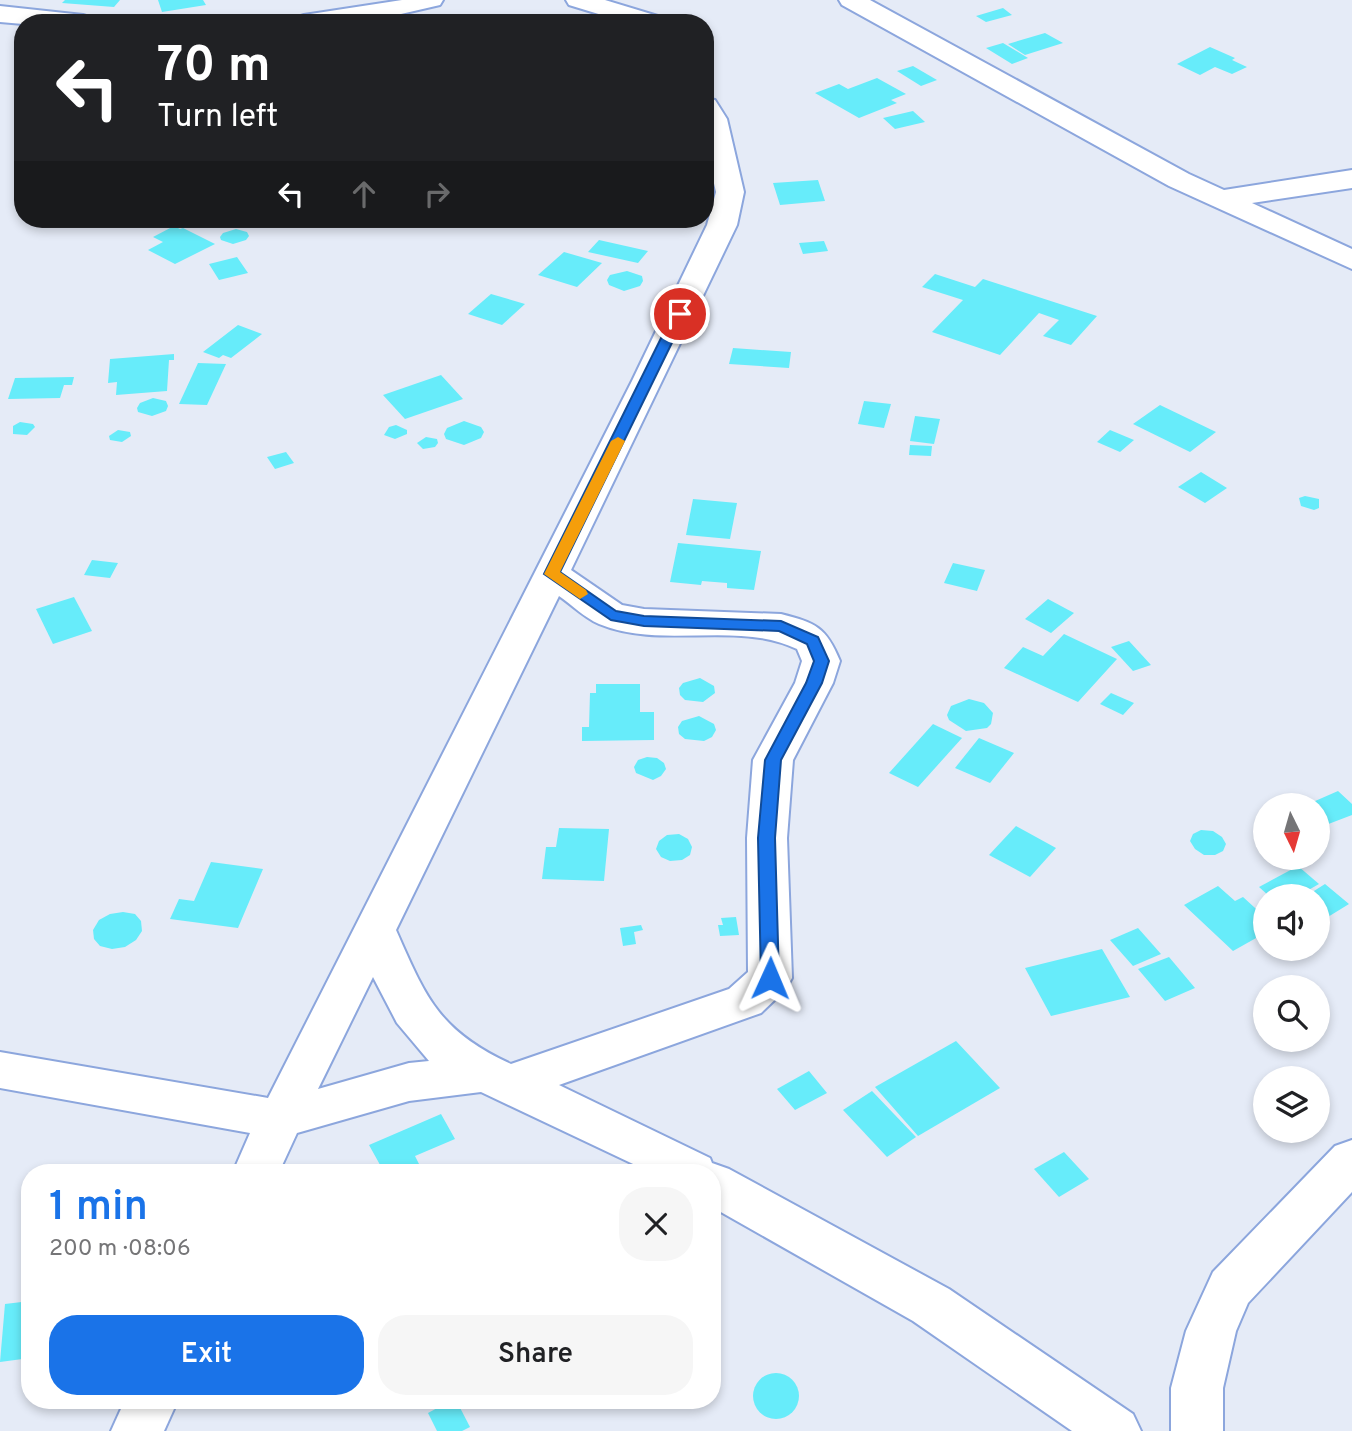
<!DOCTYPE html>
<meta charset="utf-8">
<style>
:root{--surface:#fff;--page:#f6f6f6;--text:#202124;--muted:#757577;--accent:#1a73e8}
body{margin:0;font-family:Overpass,sans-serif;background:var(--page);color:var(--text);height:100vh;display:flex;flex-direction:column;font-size:26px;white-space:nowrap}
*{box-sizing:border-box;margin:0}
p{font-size:23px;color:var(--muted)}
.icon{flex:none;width:38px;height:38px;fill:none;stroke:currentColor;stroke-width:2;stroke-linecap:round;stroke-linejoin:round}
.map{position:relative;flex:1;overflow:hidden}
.panel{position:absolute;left:21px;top:1164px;width:700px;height:245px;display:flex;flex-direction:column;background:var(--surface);border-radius:28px;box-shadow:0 4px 10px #0003}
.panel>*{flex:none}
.guide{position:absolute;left:14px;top:14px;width:700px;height:214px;border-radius:28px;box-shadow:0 4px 10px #0003;background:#202124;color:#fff;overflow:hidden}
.needle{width:46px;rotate:175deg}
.tools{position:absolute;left:1253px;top:793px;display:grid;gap:14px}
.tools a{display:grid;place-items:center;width:77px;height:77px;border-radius:50%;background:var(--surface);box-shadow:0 4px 10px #0003;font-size:35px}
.pin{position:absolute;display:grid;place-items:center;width:60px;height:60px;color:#fff;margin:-30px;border:4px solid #fff;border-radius:50%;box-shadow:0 2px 7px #0007}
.me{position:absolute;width:77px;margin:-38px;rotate:1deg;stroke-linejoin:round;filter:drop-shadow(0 0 5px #0008)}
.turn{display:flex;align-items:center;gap:24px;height:147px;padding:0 28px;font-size:32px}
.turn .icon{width:91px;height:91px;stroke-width:2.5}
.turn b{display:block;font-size:49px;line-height:60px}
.lanes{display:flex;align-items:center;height:66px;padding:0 28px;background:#0003;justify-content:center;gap:35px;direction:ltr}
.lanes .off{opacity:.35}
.round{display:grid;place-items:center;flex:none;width:74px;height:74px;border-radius:28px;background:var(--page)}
.headline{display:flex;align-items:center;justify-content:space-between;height:119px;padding:0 28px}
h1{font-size:42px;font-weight:600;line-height:52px;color:var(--accent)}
.action{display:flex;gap:14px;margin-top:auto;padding:14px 28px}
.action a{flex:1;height:80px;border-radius:28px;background:var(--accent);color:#fff;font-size:28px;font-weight:600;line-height:80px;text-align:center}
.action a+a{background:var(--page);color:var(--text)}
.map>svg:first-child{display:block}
.building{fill:#67ecfa}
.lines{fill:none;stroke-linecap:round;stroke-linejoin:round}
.minor-casing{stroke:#8ca6dd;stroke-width:4}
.minor{fill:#fff;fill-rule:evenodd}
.route{fill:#1a73e8;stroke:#114b97;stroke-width:2}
.slow{fill:#f59e0b}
</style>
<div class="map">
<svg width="1352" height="1431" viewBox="0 0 1352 1431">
<rect width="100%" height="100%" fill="#e5ebf7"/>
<!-- building -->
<g class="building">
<polygon points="65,0 120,0 114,7 62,3"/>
<polygon points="158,0 203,0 206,5 162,12"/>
<polygon points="1003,8 1012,15 986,22 976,16"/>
<polygon points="1045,33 1063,43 1025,55 1008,44"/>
<polygon points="1003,43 1028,58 1012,64 986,48"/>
<polygon points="1210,47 1235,58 1232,60 1247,67 1232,74 1215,67 1200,75 1177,64"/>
<polygon points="913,66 937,80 921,86 897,71"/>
<polygon points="877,78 906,94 891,100 897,103 859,118 815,93 839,84 848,89"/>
<polygon points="913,111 925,122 895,129 883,118"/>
<polygon points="818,180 825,201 780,205 773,183"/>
<polygon points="174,226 180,229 183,228 215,244 175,264 148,250 163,242 153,237"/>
<polygon points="236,229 247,232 249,236 246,240 233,244 221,240 220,237 223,233"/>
<polygon points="599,240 648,251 638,263 588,252"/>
<polygon points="824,241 828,251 803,254 799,243"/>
<polygon points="564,252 602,263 577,287 538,275"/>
<polygon points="237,257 248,273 219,280 209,264"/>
<polygon points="627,271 642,276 643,281 640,286 624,291 609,285 607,280 610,275"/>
<polygon points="935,274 975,287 983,279 1097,316 1071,345 1043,336 1059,320 1039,313 1000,355 932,332 963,300 922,287"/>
<polygon points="491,294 525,304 502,325 468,314"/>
<polygon points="238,325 262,334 231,358 223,355 219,358 203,352"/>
<polygon points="733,348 791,352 789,368 729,364"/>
<polygon points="174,354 174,360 169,360 167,391 116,395 117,382 108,383 110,359"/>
<polygon points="198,363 226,364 207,405 179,404"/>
<polygon points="441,375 463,399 405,419 383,395"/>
<polygon points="74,377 72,385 64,385 60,398 8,399 15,378"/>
<polygon points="153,398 166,401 168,406 166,411 152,416 138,412 137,408 140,403"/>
<polygon points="864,401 891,404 884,428 858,424"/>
<polygon points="1160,405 1216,432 1190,452 1133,424"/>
<polygon points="915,416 940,419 934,444 910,441"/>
<polygon points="464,421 481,427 484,432 481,438 464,445 446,439 444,434 447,428"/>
<polygon points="20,422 33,424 35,427 27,435 13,434 13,426"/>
<polygon points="396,425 407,430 407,434 395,439 384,435 389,427"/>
<polygon points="118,430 130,432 131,436 122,442 110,440 109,436"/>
<polygon points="1110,430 1134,440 1120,452 1097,442"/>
<polygon points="426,437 437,439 438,443 435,447 423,449 417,443"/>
<polygon points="910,445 932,446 931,456 909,455"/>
<polygon points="286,452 294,463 275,469 267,457"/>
<polygon points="1201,472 1227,488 1205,503 1178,487"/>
<polygon points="1305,496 1319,499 1319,508 1314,510 1301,506 1299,498"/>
<polygon points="693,499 737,503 730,539 686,535"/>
<polygon points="678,543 761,551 754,590 727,588 727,583 702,581 701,585 670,582"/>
<polygon points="92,560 118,563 110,578 84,575"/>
<polygon points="953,563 985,570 977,591 944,583"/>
<polygon points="74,597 92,631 53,644 36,609"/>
<polygon points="1048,599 1074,613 1051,633 1025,619"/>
<polygon points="1064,634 1117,659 1078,702 1004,668 1023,647 1043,656"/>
<polygon points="1129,641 1151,665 1133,671 1111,647"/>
<polygon points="700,678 714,686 715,693 703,702 685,700 680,695 679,688 683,683"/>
<polygon points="596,684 640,684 640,712 654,712 654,740 582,741 582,727 589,727 590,693 596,693"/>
<polygon points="1111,693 1134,703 1123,715 1100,704"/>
<polygon points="969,699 984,703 993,713 991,724 987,728 966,731 949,720 947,715 951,706"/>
<polygon points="699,716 714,724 716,730 712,737 704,741 685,739 679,734 678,727 682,721"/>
<polygon points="933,724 962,738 918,787 889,773"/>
<polygon points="979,738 1014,753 990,783 955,768"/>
<polygon points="647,757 657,758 664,763 666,769 661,776 653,780 636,773 634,767 638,760"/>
<polygon points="1338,791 1352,804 1352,815 1318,828 1318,805 1306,805"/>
<polygon points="1016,826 1056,848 1030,877 989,855"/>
<polygon points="559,828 609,829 604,881 542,879 546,847 556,847"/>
<polygon points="1201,830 1213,831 1222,837 1226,844 1223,851 1215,855 1204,855 1195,849 1190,841 1193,834"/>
<polygon points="679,834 688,839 692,847 690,855 682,860 670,861 661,857 656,849 659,841 667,835"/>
<polygon points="211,862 263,869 238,928 170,919 179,899 194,901"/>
<polygon points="1298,866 1319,884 1298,896 1269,896 1259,887"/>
<polygon points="1325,884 1349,904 1323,920 1318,916 1318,896 1306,896"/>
<polygon points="1218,886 1235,901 1243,897 1265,917 1265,933 1233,951 1184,905"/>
<polygon points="123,912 135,914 141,921 142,931 136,940 125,947 112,949 100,946 94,939 93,930 99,920 110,914"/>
<polygon points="736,917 739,935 720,936 718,925 723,925 721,918"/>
<polygon points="641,925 643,930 634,932 636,944 623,946 620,928"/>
<polygon points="1138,928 1161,954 1133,966 1110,940"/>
<polygon points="1102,949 1130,997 1051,1016 1025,968"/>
<polygon points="1169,957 1195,988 1165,1001 1138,969"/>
<polygon points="956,1041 1000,1088 918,1136 875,1087"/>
<polygon points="809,1071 827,1093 795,1110 777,1089"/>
<polygon points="872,1091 916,1137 887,1157 843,1110"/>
<polygon points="441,1114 455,1139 415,1156 423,1172 384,1172 369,1145"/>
<polygon points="1064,1152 1089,1179 1059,1197 1034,1169"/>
<polygon points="30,1301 30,1358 0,1362 5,1304"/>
<circle cx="776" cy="1396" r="23"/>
<polygon points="452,1400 456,1400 470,1427 462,1431 437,1431 428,1413"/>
</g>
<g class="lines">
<!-- minor casing -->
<g class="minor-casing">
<g id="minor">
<polygon points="402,0 443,0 440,5 362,23 291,23 295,18 304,15"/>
<polygon points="566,0 605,0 661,17 665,22 628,23 569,5"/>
<polygon points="839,0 870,0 1189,174 1224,190 1352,170 1352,188 1252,203 1352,249 1352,269 1169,186 842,5"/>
<polygon points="0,6 83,15 92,18 96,23 23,24 0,22"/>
<path d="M705,98L715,100L727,119L744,192L737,225L571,570L622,605L644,609L781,614C816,623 826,627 840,661L833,683L793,760L787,838L792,978L785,990L761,1013L559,1085L710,1158L712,1163L729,1169L949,1289L1133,1414L1141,1431H1072L913,1321L712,1207V1172H650L481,1092L409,1101L297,1133L279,1172H233L250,1133L0,1088V1052L268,1098L632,381L707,225L716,192L705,145ZM559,596C572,605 585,618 599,624C661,650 737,620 797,649L802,661L795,683L753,760L747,838L748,972L729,989L511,1064C439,1031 426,998 396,930ZM373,977L397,1023L429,1061L409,1063L318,1089Z"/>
<polygon points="1352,1140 1352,1192 1248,1303 1236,1331 1223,1388 1223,1431 1171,1431 1171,1388 1186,1331 1213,1272 1335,1146"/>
<polygon points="125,1400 178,1400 164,1431 111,1431"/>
</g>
</g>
<!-- minor -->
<use href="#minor" class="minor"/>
</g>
<!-- route -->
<polygon class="route" points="680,310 686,314 560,572 616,611 644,616 781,621 818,637 829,661 822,683 781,760 775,838 779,978 776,983 763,983 761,978 758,838 765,760 806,683 814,661 807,644 779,631 644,626 611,620 544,574 673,314"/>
<!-- slow -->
<polygon class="slow" points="618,437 625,441 560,572 586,590 588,594 580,599 544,574 611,441"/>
</svg>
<div class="tools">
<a><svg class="needle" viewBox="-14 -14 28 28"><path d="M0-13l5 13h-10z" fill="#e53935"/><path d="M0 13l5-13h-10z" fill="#757577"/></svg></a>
<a><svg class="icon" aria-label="sound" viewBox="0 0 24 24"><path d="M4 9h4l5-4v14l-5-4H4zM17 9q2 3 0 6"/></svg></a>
<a><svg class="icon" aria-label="search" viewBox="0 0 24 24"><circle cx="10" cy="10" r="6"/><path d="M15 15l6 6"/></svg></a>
<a><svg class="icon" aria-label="layers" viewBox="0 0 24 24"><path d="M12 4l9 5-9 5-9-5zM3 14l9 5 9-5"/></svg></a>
</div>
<div class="pin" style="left:680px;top:314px;background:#d93025"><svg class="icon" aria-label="arrive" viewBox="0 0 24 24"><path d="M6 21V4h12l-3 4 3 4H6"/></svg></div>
<svg class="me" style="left:770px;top:978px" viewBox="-20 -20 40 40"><path d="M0-17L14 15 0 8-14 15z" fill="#1a73e8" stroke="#fff" stroke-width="4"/></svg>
<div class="guide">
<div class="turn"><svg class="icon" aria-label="left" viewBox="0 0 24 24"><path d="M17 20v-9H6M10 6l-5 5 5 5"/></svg><div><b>70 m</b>Turn left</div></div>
<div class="lanes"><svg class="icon" aria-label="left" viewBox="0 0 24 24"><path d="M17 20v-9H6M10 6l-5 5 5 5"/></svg><svg class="icon off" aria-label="ahead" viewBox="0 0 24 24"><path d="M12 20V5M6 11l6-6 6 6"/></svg><svg class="icon off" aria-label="right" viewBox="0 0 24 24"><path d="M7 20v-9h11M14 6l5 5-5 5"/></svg></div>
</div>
<section class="panel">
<div class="headline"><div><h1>1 min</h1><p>200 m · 08:06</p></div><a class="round"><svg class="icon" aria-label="close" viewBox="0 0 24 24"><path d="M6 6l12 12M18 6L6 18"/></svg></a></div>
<div class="action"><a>Exit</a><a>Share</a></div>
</section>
</div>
